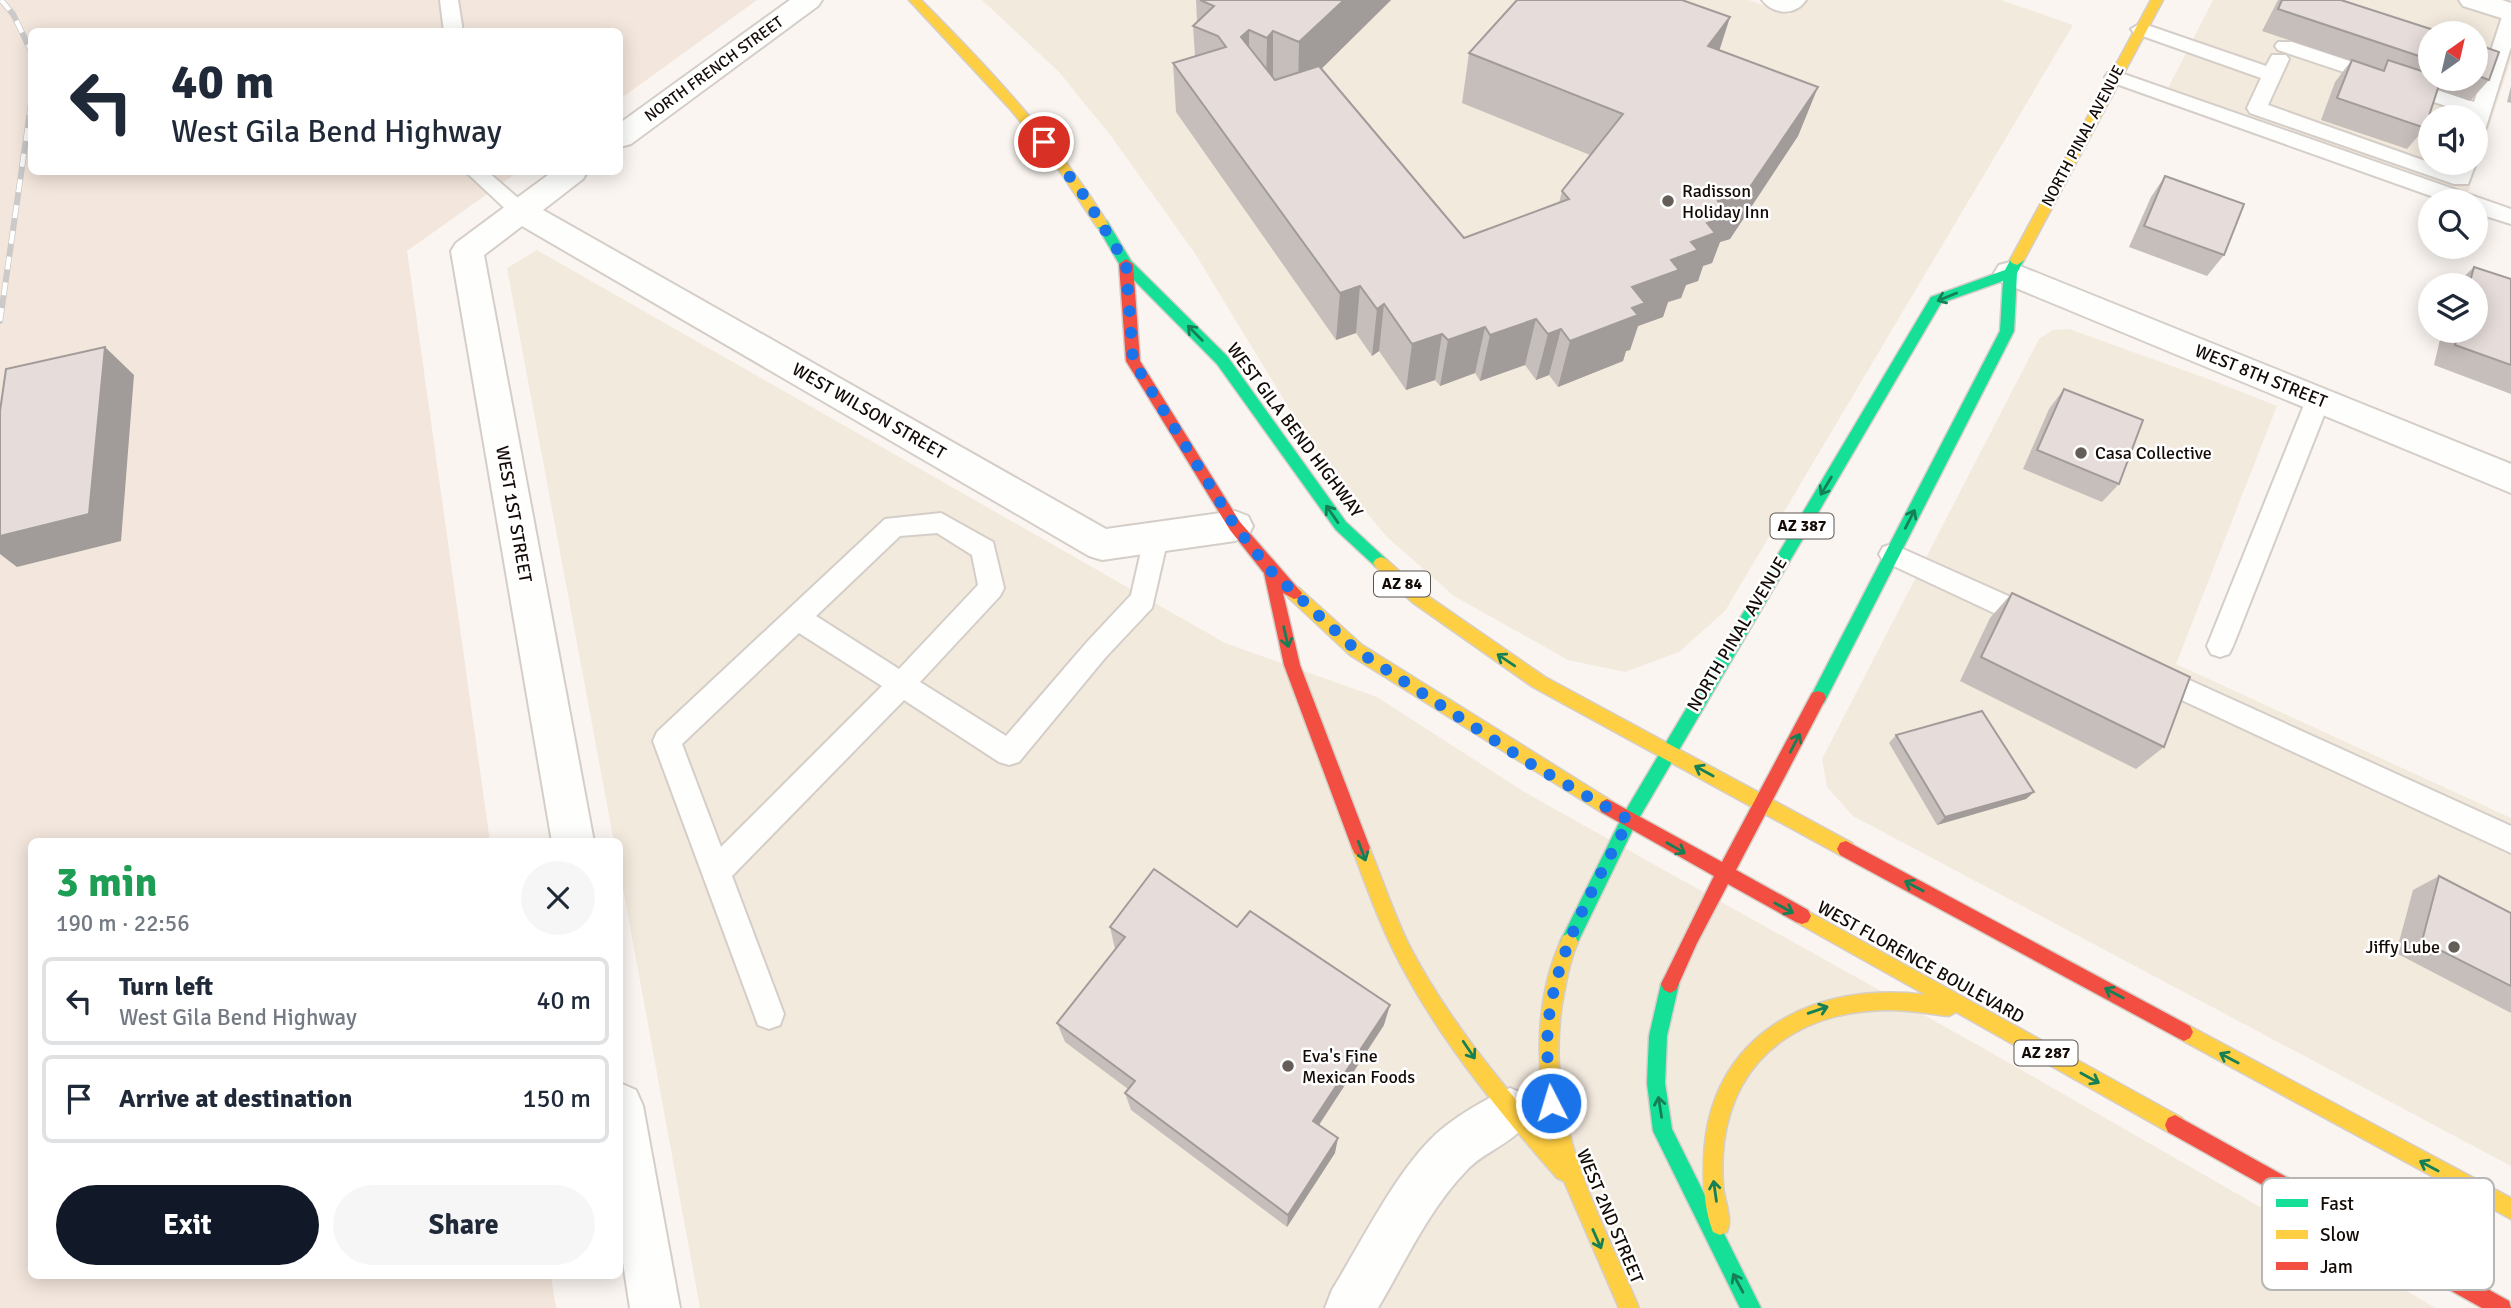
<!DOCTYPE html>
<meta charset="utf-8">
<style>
:root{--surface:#fff;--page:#f6f6f7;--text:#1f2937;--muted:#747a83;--line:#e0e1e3;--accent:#111827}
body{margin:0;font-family:Signika,sans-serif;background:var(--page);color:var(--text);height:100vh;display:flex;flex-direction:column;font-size:26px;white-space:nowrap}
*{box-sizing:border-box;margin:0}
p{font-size:23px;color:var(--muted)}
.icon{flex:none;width:38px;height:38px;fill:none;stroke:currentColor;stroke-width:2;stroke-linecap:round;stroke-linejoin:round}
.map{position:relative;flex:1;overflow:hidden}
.panel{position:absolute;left:28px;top:838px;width:595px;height:441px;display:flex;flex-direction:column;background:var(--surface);border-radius:10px;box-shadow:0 4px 18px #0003}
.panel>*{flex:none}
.banner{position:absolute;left:28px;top:28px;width:595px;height:147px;border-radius:10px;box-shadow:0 4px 18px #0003;background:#fff;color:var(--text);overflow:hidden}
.needle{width:46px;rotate:34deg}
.controls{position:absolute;left:2418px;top:21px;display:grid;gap:14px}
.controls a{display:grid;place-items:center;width:70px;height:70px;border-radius:50%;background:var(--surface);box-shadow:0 4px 18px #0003;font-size:35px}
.pin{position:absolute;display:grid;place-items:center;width:60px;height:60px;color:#fff;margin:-30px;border:4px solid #fff;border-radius:50%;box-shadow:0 2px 7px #0007}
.me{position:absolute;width:77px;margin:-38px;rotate:355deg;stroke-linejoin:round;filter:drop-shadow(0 0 5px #0008)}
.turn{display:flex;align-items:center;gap:24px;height:147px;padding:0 28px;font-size:32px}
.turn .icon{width:91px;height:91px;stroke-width:2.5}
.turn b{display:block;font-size:49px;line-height:60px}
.round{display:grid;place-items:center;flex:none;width:74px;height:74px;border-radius:37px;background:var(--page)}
.overview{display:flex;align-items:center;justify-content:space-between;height:119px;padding:0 28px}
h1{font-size:42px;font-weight:800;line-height:52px;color:#1e9e55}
.cta{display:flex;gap:14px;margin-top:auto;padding:14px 28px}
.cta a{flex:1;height:80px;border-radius:42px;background:var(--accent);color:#fff;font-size:28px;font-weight:800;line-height:80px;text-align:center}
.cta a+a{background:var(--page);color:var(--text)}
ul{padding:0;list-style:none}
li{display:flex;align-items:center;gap:21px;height:88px;margin:0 14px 10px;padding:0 14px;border:4px solid var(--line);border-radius:10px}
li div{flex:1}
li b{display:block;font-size:26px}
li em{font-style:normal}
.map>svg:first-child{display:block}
.commercial{fill:#f3eade;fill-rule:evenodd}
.built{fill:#f3e6dc}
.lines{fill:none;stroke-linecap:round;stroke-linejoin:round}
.lane-casing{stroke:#d5cec8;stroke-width:4}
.street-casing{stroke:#d5cec8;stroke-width:4}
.fast-casing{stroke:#d5cec8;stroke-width:3}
.slow-casing{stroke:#d5cec8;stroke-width:3}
.jam-casing{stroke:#d5cec8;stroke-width:3}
.lane{fill:#fefefd;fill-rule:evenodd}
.street{fill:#fefefd;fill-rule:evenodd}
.fast{fill:#16e098;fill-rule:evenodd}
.slow{fill:#ffcf43;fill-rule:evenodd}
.jam{fill:#f24e42;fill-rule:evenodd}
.rail-casing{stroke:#cbcac8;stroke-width:6}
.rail{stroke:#fff;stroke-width:4.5;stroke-dasharray:13;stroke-linecap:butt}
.wall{fill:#c6bebb}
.shaded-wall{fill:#a19b99}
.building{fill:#e6ddda;stroke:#a19b99;stroke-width:2}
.oneway{stroke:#158056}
.route{stroke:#1a73e8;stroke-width:12;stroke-dasharray:0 21.6}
.poi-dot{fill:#645d58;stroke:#fff;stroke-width:2.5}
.labels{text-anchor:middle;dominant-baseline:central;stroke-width:5;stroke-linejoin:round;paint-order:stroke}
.far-street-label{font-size:16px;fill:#140b06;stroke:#fff}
.shield{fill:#fff;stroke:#5a5451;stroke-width:2}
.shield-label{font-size:16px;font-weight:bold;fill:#140b06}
.poi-label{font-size:18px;fill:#140b06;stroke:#fff;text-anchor:start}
.street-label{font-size:18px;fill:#140b06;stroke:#fff}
.key{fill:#fff;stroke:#b8b6b4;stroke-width:2}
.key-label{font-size:19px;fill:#140b06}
</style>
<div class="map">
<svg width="2511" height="1308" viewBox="0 0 2511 1308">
<rect width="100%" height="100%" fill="#faf5f0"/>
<!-- commercial -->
<g class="commercial">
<polygon points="982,0 1749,0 1790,15 1803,0 2001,0 2073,25 1725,611 1679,652 1625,672 1568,660 1454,596 1387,537 1314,449 1194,252 1111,136 1059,72"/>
<path d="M2213,0H2511V60L2465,201H2450L2162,100ZM2431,33H2476V79H2431ZM2431,117H2476V163H2431Z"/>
<polygon points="537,250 1225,643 1377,697 1526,793 1983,1048 2436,1308 700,1308 620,872 620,842 614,842 507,268"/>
<polygon points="2069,329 2211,380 2277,406 2176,664 2511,818 2511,1166 1853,816 1827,787 1822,759 2039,339 2053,330"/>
</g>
<!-- built -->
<polygon class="built" points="0,0 757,0 620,99 620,32 32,32 32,172 518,172 407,251 490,842 32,842 32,1276 551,1276 556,1308 0,1308"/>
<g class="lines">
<!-- lane casing -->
<g class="lane-casing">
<g id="lane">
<polygon points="440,0 458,0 463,32 444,32"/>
<path d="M1762,0H1806C1795,16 1774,15 1762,0Z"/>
<polygon points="2511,11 2511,47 2486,127 2483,132 2476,134 2476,117 2469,117 2470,114 2278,50 2275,46 2278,42 2292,42 2474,102 2502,17"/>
<polygon points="2141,23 2266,66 2272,55 2286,55 2289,59 2268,105 2431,163 2454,169 2456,163 2476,163 2468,184 2454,184 2250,113 2247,108 2261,78 2134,33 2131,29"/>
<polygon points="2115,71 2511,209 2511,224 2476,213 2476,201 2445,201 2108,81 2105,77 2108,73"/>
<polygon points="466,172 488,172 526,205 530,210 526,215 519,217 512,215"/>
<polygon points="2318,391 2326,394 2330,400 2233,646 2229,654 2220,657 2211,654 2207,646 2306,400 2310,394"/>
<path d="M941,513L993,542L1004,588L1000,596L920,682L1006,736L1087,642L1131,595L1144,538L1147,531L1156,528L1165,531L1168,538L1152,608L1105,658L1019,762L1009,765L999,762L904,700L732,876L784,1014L780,1025L769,1029L758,1025L754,1014L653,741L657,732L885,519ZM937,533L972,555L978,585L899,669L816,616L900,536ZM799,633L882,686L721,847L682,744Z"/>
<polygon points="1892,544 2042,611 2046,619 2042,627 2033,630 2024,627 1883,561 1879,554 1883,547"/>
<polygon points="2154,664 2511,826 2511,853 2145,683 2141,675 2145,667"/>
</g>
</g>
<!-- street casing -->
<g class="street-casing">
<g id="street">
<polygon points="790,0 822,0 818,6 631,144 620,147 620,123"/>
<polygon points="2459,0 2502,0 2511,3 2511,21 2463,6"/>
<polygon points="552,172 587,172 583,179 543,210 1106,529 1235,511 1248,516 1253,526 1248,536 1235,541 1102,560 1089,556 522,226 484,255 594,842 552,842 451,251 456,243"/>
<polygon points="2010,262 2511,464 2511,493 1999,281 1994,273 1999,265"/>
<polygon points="620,1083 636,1090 643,1106 680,1308 630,1308 620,1243"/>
<path d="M1510,1088L1526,1095L1533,1111C1519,1144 1488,1147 1466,1171C1429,1209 1405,1262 1378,1308H1325L1332,1290C1361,1243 1394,1175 1433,1137C1451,1119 1487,1098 1510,1088Z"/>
</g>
</g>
<!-- fast casing -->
<g class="fast-casing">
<g id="fast">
<polygon points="1102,220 1107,221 1131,261 1227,356 1346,522 1386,559 1389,563 1386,567 1376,567 1336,530 1217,364 1121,267 1096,224"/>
<polygon points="2017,255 2024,260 2017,273 2014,331 1824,703 1818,705 1812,703 1810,698 2000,331 2003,281 1941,303 1635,825 1575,948 1569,951 1563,948 1560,942 1563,936 1623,815 1931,297 2005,270 2012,257"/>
<polygon points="1670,975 1676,978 1679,984 1667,1036 1665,1083 1672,1129 1761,1308 1740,1308 1653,1131 1647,1083 1649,1036 1661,984 1664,978"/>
</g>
</g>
<!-- slow casing -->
<g class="slow-casing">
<g id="slow">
<path d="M909,0H921C990,69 1057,141 1108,224L1107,227H1097L1057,167L1011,110Z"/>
<polygon points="2151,0 2163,0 2024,260 2017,265 2012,263 2010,260"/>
<polygon points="1381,557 1386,559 1422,592 1545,677 1852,843 1855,849 1852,855 1846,857 1840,855 1533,687 1412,602 1376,567 1373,563 1376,559"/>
<polygon points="1294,587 1299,588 1362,645 1613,802 1615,807 1613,812 1607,815 1601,812 1350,655 1289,598 1286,593 1289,588"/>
<path d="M1361,840L1367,842C1382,877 1393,913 1410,947C1447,1018 1500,1082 1552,1142C1535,1075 1533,1000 1563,936L1569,933L1575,936L1578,942C1569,962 1566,983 1562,1004C1544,1120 1596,1205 1639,1308H1619L1564,1181L1557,1178C1502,1115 1447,1049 1407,976C1384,936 1368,891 1352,848L1355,842Z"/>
<path d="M1802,908L2182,1118L2185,1125L2182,1132L2175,1135L2168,1132L1956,1012L1949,1016C1930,1014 1910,1010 1890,1010C1805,1010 1736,1053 1724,1142C1722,1156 1722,1171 1723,1185C1724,1200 1733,1218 1727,1232L1720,1235L1713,1232C1704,1209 1703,1183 1704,1158C1708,1035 1813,980 1926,995L1796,922L1793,916L1796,910Z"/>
<polygon points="2184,1023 2511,1198 2511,1219 2178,1038 2175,1032 2178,1026"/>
</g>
</g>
<!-- jam casing -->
<g class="jam-casing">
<g id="jam">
<polygon points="1126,259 1133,264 1140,361 1240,522 1302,593 1299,598 1294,599 1283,593 1300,665 1370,848 1367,854 1361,856 1355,854 1352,848 1284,665 1264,573 1230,530 1126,361 1119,264"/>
<polygon points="1818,691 1824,693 1826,698 1736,870 1808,910 1811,916 1808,922 1802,924 1796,922 1728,884 1697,943 1676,990 1670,993 1664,990 1661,984 1664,978 1714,876 1601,812 1599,807 1601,802 1607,799 1613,802 1722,862 1812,693"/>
<polygon points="1846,841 2190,1026 2193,1032 2190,1038 2184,1041 2178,1038 1840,855 1837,849 1840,843"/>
<polygon points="2175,1115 2509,1301 2511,1308 2482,1308 2168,1132 2165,1125 2168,1118"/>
</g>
</g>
<!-- lane -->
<use href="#lane" class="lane"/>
<!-- street -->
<use href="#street" class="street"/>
<!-- fast -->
<use href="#fast" class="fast"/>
<!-- slow -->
<use href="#slow" class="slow"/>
<!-- jam -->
<use href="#jam" class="jam"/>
<!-- rail casing -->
<g class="rail-casing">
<g id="rail">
<polyline points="1,0 13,14 32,53"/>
<polyline points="0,321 32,97"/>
</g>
</g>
<!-- rail -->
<use href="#rail" class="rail"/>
</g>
<!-- wall -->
<g class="wall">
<polygon points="1196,0 1391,0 1321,69 1464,238 1559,203 1562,191 1590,155 1462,103 1469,53 1730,17 1719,51 1818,87 1798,136 1730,239 1720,242 1712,263 1703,266 1698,281 1686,285 1681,298 1668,302 1663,317 1638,326 1630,350 1626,351 1623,361 1558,387 1549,375 1536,380 1525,365 1480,381 1475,373 1440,386 1435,380 1406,390 1379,351 1372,356 1356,333 1336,340 1176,112 1173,63 1195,56 1193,26 1197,22"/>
<polygon points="2278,0 2341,0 2431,33 2431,79 2476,79 2476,44 2489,80 2470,101 2438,90 2425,128 2407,149 2321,120 2335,82 2351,61 2262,31"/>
<polygon points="2511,86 2511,103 2507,102"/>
<polygon points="2165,176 2224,255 2207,276 2129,247 2151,197"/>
<polygon points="2474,267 2511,279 2511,394 2434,365 2442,331 2476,331 2476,285 2455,285"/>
<polygon points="2064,389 2119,484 2102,502 2023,469 2049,409"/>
<polygon points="2012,593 2164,747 2136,769 1960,681 1990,618"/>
<polygon points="1896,735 2034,792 2026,799 1937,825 1889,743"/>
<polygon points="2439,876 2511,913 2511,1013 2396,953 2413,890"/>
<polygon points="1110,927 1237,927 1384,1025 1319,1125 1335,1153 1287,1227 1131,1110 1125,1093 1128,1089 1065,1042 1057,1023 1115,949"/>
</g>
<!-- shaded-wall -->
<g class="shaded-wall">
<polygon points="1344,0 1391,0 1298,92 1299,42"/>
<polygon points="1730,17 1714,67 1708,46"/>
<polygon points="1249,30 1249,80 1241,37"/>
<polygon points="1273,31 1273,81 1266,87 1267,38"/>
<polygon points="1818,87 1798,136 1730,239 1720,242 1712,263 1703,266 1698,281 1686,285 1681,298 1668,302 1663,317 1638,326 1630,350 1626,351 1623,361 1558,387 1570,341 1632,287 1671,260 1691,242 1707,223 1718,201"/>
<polygon points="1360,286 1356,333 1336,340 1340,293"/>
<polygon points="1384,304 1379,351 1372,356 1377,309"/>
<polygon points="1536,319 1525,365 1480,381 1490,335"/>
<polygon points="1485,327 1475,373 1440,386 1448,340"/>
<polygon points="1561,329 1549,375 1536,380 1548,334"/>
<polygon points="1442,334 1435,380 1406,390 1412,344"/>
<polygon points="105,347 134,375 121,541 17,567 0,554 0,536"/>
<polygon points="2034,792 2026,799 1937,825 1945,817"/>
<polygon points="1390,1005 1384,1025 1311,1137 1313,1121"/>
<polygon points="1338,1138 1335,1153 1287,1227 1288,1215"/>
</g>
<!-- building -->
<g class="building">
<polygon points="1200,0 1344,0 1299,42 1273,31 1267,38 1249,30 1241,37 1275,80 1319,66 1464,238 1569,199 1562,191 1623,114 1469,53 1517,0 1682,0 1730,17 1708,46 1818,87 1748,190 1718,201 1730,215 1707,223 1715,233 1691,242 1698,250 1671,260 1679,270 1632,287 1645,303 1632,308 1638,315 1570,341 1561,329 1548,334 1536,319 1490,335 1485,327 1448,340 1442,334 1412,344 1384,304 1377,309 1360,286 1340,293 1173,63 1226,47 1218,36 1193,26 1214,6"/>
<polygon points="2282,0 2341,0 2443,33 2431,33 2431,60 2278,9"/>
<polygon points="2476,44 2499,52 2489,80 2476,75"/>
<polygon points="2352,60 2384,71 2388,60 2431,74 2431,79 2441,79 2425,128 2337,98"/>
<polygon points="2165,176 2244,204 2224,255 2144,226"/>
<polygon points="2474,267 2511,279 2511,365 2455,345 2459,331 2476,331 2476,285 2469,285"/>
<polygon points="105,347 89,514 0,536 0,411 6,369"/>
<polygon points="2064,389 2143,420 2119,484 2037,450"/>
<polygon points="2012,593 2190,677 2164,747 1981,657"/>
<polygon points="1982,711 2034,792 1945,817 1896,735"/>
<polygon points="1154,869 1237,927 1250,911 1390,1005 1313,1121 1338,1138 1288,1215 1125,1093 1135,1081 1057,1023 1125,937 1110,927"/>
<polygon points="2439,876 2511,913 2511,986 2422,941"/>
</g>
<!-- one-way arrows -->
<defs><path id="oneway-shaft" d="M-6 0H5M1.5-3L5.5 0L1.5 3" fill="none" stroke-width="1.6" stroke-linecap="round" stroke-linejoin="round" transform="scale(1.75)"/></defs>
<g class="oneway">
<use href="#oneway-shaft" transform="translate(1947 297) rotate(158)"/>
<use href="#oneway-shaft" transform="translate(1195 333) rotate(-135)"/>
<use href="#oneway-shaft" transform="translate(1826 486) rotate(121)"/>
<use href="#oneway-shaft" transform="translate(1332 514) rotate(-125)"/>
<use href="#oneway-shaft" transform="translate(1910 519) rotate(-63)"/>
<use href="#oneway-shaft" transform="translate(1286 637) rotate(77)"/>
<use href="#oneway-shaft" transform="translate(1506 660) rotate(-146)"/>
<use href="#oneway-shaft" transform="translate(1795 743) rotate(-63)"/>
<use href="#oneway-shaft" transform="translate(1704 771) rotate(-151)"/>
<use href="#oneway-shaft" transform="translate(1676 848) rotate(30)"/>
<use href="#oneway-shaft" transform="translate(1362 851) rotate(69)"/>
<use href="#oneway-shaft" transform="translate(1914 886) rotate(-152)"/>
<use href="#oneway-shaft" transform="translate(1784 908) rotate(29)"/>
<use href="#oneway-shaft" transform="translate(2114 993) rotate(-152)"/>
<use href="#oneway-shaft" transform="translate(1818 1010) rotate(-19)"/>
<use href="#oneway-shaft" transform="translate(1469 1050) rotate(56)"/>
<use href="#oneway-shaft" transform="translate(2229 1058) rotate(-152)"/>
<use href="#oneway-shaft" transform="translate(2090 1078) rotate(29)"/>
<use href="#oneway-shaft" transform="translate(1660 1107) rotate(-99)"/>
<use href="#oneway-shaft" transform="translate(2429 1166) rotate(-152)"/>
<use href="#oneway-shaft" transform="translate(1715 1191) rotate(-98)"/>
<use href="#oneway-shaft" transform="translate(1597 1239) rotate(66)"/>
<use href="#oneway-shaft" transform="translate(1738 1283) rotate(-118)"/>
</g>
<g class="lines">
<!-- route -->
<path class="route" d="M1044,142L1085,197L1126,264L1133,361L1235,526L1271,571L1356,650L1534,766L1629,820C1597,881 1561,942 1550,1010C1545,1041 1548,1072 1551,1103"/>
</g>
<!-- markers -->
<g class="poi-dot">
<circle cx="1668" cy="201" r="7"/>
<circle cx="2081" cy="453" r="7"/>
<circle cx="2454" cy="947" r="7"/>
<circle cx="1288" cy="1066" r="7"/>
</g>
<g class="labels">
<!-- far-street labels -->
<g class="far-street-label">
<text transform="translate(714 69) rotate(-36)">NORTH FRENCH STREET</text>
<text transform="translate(2083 136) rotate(-62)">NORTH PINAL AVENUE</text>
</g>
<!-- shield labels -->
<g class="shield">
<rect x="1770.5" y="513.5" width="63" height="25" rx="5"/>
<rect x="1374" y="571.5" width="56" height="25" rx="5"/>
<rect x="2014.5" y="1040.5" width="63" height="25" rx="5"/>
</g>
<g class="shield-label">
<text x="1802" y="526">AZ 387</text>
<text x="1402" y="584">AZ 84</text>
<text x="2046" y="1053">AZ 287</text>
</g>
<!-- poi labels -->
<g class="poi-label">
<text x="1682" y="191">Radisson<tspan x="1682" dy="21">Holiday Inn</tspan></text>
<text x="2095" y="453">Casa Collective</text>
<text x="2440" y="947" text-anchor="end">Jiffy Lube</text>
<text x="1302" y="1056">Eva's Fine<tspan x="1302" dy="21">Mexican Foods</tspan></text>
</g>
<!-- street labels -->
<g class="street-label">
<text transform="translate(2261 376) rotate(22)">WEST 8TH STREET</text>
<text transform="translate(869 411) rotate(30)">WEST WILSON STREET</text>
<text transform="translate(1295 430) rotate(53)">WEST GILA BEND HIGHWAY</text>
<text transform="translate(514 514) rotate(80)">WEST 1ST STREET</text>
<text transform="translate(1737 634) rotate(-59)">NORTH PINAL AVENUE</text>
<text transform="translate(1921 962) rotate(29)">WEST FLORENCE BOULEVARD</text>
<text transform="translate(1610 1216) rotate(67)">WEST 2ND STREET</text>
</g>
</g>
<!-- legend -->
<rect x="2262" y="1178" width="232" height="112" rx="10" class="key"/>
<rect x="2276" y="1199" width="32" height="8" fill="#16e098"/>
<rect x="2276" y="1230" width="32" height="9" fill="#ffcf43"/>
<rect x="2276" y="1262" width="32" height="8" fill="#f24e42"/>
<g class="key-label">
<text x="2320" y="1210">Fast</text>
<text x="2320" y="1241">Slow</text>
<text x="2320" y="1273">Jam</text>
</g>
</svg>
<div class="controls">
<a><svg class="needle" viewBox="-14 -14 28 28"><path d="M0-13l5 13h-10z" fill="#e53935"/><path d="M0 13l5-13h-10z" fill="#747a83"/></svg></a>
<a><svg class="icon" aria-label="sound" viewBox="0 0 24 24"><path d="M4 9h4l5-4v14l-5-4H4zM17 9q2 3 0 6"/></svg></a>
<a><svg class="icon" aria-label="search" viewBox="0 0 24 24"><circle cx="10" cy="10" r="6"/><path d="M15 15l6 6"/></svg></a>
<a><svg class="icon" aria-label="layers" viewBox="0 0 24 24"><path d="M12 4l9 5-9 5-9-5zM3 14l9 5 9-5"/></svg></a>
</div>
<div class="pin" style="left:1044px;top:142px;background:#d93025"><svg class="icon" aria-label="arrive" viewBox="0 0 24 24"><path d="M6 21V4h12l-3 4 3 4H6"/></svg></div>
<svg class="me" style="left:1551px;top:1103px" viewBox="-20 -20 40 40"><circle r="17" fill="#1a73e8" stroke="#fff" stroke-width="3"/><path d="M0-11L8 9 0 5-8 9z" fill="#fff"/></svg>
<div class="banner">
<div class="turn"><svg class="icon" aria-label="left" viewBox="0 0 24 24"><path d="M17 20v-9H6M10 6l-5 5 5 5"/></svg><div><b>40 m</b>West Gila Bend Highway</div></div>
</div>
<section class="panel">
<div class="overview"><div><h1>3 min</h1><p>190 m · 22:56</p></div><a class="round"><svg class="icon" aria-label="close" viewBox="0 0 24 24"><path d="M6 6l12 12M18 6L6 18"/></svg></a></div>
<ul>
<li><svg class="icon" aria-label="left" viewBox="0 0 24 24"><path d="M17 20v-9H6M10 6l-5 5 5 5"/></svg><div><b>Turn left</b><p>West Gila Bend Highway</p></div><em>40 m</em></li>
<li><svg class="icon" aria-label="arrive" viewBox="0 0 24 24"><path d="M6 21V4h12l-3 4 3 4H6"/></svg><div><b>Arrive at destination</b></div><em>150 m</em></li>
</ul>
<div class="cta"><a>Exit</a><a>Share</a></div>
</section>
</div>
